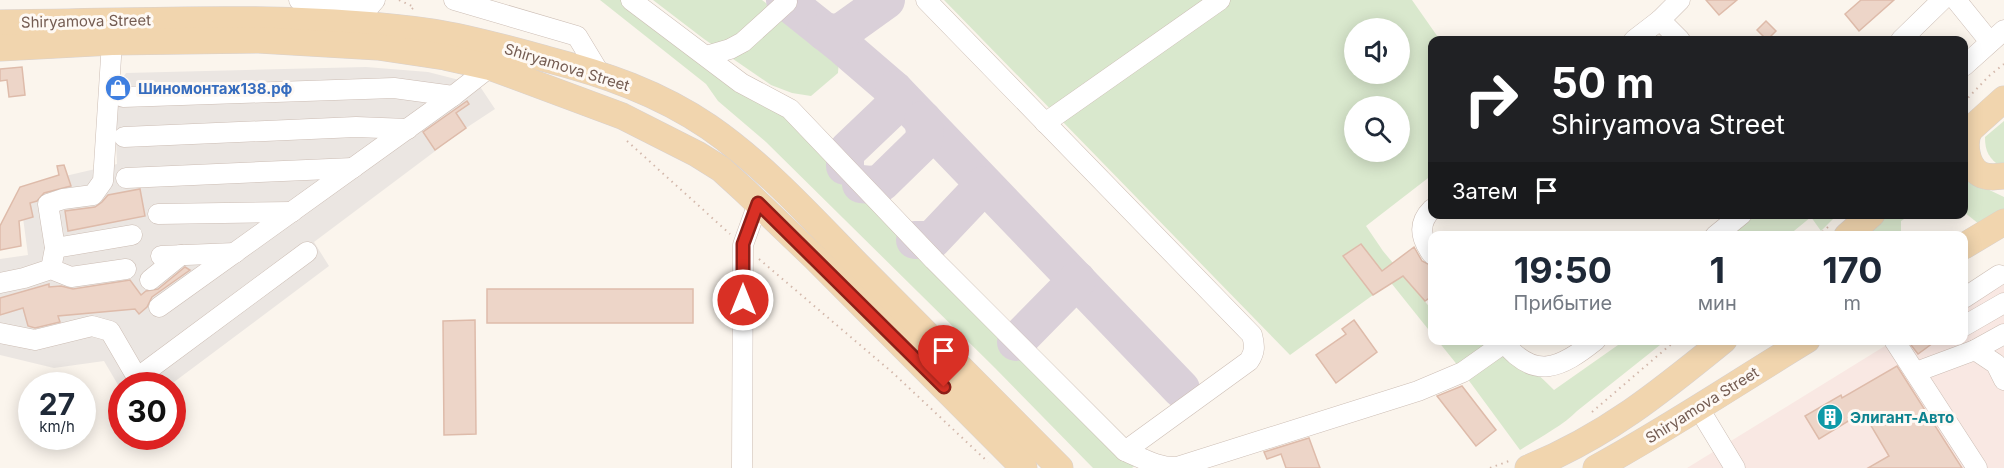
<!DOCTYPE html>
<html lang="ru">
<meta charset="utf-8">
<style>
:root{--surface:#fff;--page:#f2f2f3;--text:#1f2937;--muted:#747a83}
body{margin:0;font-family:Inter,sans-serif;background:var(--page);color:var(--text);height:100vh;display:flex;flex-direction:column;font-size:22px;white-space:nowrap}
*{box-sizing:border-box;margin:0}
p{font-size:20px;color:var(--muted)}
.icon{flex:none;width:33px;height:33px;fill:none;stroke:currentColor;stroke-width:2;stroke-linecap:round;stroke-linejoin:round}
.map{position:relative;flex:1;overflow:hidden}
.panel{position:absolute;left:1428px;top:231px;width:540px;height:114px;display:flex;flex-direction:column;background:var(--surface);border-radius:12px;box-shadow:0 3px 15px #0003}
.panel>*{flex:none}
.guide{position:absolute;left:1428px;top:36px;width:540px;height:183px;border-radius:12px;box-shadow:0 3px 15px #0003;background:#202124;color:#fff;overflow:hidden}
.fabs{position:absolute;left:1344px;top:18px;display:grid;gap:12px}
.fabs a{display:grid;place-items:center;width:66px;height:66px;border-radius:50%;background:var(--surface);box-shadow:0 3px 15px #0003;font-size:30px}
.speed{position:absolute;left:18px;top:372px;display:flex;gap:12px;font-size:30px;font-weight:700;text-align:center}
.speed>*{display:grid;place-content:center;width:78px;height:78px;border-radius:50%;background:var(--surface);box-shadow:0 3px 15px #0003;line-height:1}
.speed small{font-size:15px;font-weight:400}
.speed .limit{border:9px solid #d22;background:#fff;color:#111}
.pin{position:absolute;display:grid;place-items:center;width:51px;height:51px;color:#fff;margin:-62px -26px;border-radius:50% 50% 50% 0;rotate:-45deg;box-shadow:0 0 6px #0007}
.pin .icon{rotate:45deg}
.me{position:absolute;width:66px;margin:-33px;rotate:0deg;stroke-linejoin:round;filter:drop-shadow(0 0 4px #0008)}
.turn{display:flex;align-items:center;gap:21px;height:126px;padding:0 24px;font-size:27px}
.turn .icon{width:78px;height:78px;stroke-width:2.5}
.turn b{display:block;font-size:42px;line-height:51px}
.then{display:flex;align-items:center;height:57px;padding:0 24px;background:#0003;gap:12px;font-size:22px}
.eta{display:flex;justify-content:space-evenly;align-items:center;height:102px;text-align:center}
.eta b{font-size:36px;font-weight:700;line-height:42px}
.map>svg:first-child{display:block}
.commercial{fill:#f9e8e3}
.industrial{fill:#ebe6e2}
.green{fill:#d9e8cd;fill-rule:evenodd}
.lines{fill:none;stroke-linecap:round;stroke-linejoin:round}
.taxiway{stroke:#dad0d9;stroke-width:38}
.building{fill:#edd5c8;stroke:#debbaa;stroke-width:1.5}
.minor-casing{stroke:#ccbdb4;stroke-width:21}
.major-casing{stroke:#d8d1cf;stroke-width:27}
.path{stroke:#d3b8ab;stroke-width:2;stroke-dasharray:1.5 4.5;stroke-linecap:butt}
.minor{stroke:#fff;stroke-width:20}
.major{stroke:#f1d5ae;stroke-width:26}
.route-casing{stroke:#8d1f18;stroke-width:15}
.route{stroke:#d93025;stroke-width:10}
.labels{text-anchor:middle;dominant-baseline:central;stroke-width:6;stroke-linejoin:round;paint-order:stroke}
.street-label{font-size:15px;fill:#745c52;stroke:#fef9f4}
.shop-label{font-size:15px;font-weight:bold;fill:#366cbe;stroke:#fef9f4;text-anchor:start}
.culture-label{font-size:15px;font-weight:bold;fill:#0d838f;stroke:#fef9f4;text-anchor:start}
</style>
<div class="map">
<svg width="2004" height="468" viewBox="0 0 2004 468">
<rect width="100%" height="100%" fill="#fbf5ed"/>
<!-- commercial -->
<polygon class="commercial" points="2004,272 2004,468 1687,468 1893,341 1964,340 1964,297"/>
<!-- industrial -->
<polygon class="industrial" points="366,67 428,72 479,85 495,109 466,128 314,242 329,266 170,385 122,386 121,390 104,361 54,368 0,355 0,259 28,255 21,203 48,180 117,164 114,92 126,73"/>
<!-- green -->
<g class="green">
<polygon points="600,0 629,0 773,104 1137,464 1132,468 1093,468 995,368 766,142 718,101 706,84"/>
<polygon points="653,0 762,0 839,59 838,73 811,96 792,93 771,85 704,39"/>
<path d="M944,0H1412L1440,40H1432V175L1366,226L1383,251L1432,310V334L1360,244L1343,256L1373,295L1290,355ZM1354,28H1400V74H1354ZM1354,106H1400V152H1354Z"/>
<path d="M2004,121V166L2001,167C1989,158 1985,152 1985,137Z"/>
<polygon points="1964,167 1981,186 2004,197 2004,210 1979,224 1964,212"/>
<polygon points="1838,214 1821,231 1811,217 1789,235 1718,236 1748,215"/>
<polygon points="1889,215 1910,215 1901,221 1901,232 1897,235 1864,236"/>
<polygon points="1438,341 1492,341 1459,367"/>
<path d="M1620,341H1665L1577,411C1564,425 1537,439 1520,450L1467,378L1498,355C1521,357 1538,374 1554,390L1618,345Z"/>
</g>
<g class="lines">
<!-- taxiway -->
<g class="taxiway">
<polyline points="785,0 844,47 894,90 1181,389"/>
<polyline points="825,32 840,33 886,0"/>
<polyline points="845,166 845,155 848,150 891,109 894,99 894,90"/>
<polyline points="861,184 871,185 881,183 923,142 925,132 923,120"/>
<polyline points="915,240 932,240 984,185"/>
<polyline points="1016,342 1077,280"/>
</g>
</g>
<!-- building -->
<g class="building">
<polygon points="1706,0 1737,0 1719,15"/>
<polygon points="1861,0 1894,0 1859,31 1845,14"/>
<polygon points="1766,21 1776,31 1767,40 1757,30"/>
<polygon points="22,67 25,95 9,97 7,80 0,81 0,69"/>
<polygon points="467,101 469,104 456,113 466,128 435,150 423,132"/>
<polygon points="64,165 71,186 44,193 37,201 30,203 33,217 19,221 21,246 0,250 0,226 20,187 59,175 57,166"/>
<polygon points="140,189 145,216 68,231 65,211 95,207 102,202 108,195"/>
<polygon points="1361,244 1382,271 1414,247 1422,261 1432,266 1432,296 1425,301 1403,276 1373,295 1343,256"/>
<polygon points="185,267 190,270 152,297 147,307 139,314 135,309 58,316 60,322 35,328 28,326 23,308 0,315 0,298 49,284 49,287 61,286 73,289 130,280 141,295 146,291 158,289"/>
<rect x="487" y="289" width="206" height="34"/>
<polygon points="475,320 476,434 444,435 443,321"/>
<polygon points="1354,320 1377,352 1336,383 1316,355 1346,334 1342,329"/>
<polygon points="1918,340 1937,340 1918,354 1911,345"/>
<polygon points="1897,366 1923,407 1962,468 1868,468 1889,456 1863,412 1819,439 1805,416 1841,395 1842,398"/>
<polygon points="1462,386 1496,430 1476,446 1437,396"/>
<polygon points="1309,438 1320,468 1286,468 1281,454 1267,459 1264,452"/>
</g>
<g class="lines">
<!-- minor casing -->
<g class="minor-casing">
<g id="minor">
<polyline points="299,0 369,7 375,0"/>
<polyline points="454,0 577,36 600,74"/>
<path d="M631,0L741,83L790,109L934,260L1125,451C1142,458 1158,468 1177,467L1418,391L1463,372L1504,343"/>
<path d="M926,0L1252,335C1255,346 1255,352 1249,361L1125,451"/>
<polyline points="1956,0 1990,42"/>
<polyline points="1660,20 1680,0"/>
<polyline points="1634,40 1660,20 1680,40"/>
<polyline points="1901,40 1942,0"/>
<polyline points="706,56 730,49 743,42 787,2"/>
<polyline points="1964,66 2004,30"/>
<polyline points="123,97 394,88 453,96"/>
<polyline points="1045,123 1220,0"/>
<polyline points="124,137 356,127 408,129"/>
<polyline points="126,178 353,168"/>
<path d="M1432,209C1417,224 1421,239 1432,254"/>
<polyline points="158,214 292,212"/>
<polyline points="1715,236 1742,214"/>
<polyline points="55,248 132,235"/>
<polyline points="161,256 235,253"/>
<polyline points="51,269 55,248 48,204 63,199 93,195 103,181 112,42"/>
<polyline points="150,280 181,255"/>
<polyline points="0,283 24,278 51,269 71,277 126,269"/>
<polyline points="1964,298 1999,275"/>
<polyline points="159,307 453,96 490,67"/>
<polyline points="1964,326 2004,303"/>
<polyline points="0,333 35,340 92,326 110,331 142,386"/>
<path d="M1502,340C1534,382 1561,368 1596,340"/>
<polyline points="1894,340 1977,468"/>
<polyline points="1975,350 2004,334"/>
<polyline points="1916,372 1975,350 1996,364 2004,380"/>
<polyline points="137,378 307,252"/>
<polyline points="1698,407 1735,468"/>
<polyline points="742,468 743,245 758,203"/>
</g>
</g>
<!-- major casing -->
<g class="major-casing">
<g id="major">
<path d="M0,23C145,22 290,12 433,32C472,38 509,49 546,59C604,74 659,93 709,127C764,165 811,217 857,264C925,332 992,400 1060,468"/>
<polyline points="0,48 112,42 259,40 378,47 445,57 490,67 622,116 697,154 721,169 744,190 814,257 1024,468"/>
<path d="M1970,129C1963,142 1966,166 1980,174C1987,178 1996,177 2004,176"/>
<polyline points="1964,135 2004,99"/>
<polyline points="1847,236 1872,214"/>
<polyline points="1964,246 2004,222"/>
<path d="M1528,468C1606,436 1659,393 1724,340"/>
<path d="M1596,468C1668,429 1736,383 1807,340"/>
</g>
</g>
<!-- path -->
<g class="path">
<polyline points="399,0 414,7 411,10"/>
<polyline points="1964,102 1989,76 2004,64"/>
<polyline points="627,141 730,234"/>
<polyline points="1818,236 1829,226"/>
<polyline points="759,259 893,373 988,462"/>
<polyline points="1592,412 1676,340"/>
<polyline points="1490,468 1509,461"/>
</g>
<!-- minor -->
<use href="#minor" class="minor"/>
<!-- major -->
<use href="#major" class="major"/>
</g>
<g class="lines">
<!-- route casing -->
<g class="route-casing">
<polyline id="route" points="743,300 743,244 758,203 944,387"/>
</g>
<!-- route -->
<use href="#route" class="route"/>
</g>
<!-- icons -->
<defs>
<g id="shop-disc" transform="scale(1.35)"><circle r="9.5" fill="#3f7fe0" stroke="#fef9f4"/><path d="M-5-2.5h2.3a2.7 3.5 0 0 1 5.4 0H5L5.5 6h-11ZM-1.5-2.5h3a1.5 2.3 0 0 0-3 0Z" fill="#fff"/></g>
<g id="building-disc" transform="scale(1.35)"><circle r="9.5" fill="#0f9aa8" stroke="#fef9f4"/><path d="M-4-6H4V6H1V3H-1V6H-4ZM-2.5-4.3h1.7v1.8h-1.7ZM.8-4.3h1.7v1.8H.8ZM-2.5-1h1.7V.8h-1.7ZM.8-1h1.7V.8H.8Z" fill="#fff"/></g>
</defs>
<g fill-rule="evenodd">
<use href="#shop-disc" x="118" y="88"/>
<use href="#building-disc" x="1830" y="417"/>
</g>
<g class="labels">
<!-- street labels -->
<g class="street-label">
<text transform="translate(86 21) rotate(-1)">Shiryamova Street</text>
<text transform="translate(567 67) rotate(17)">Shiryamova Street</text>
<text transform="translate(1702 405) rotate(-32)">Shiryamova Street</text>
</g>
<!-- shop labels -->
<g class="shop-label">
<text x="138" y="88">Шиномонтаж138.рф</text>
</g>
<!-- culture labels -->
<g class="culture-label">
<text x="1850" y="417">Элигант-Авто</text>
</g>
</g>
</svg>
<div class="fabs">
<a><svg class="icon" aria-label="sound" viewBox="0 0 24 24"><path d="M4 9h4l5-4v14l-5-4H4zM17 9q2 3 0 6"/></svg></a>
<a><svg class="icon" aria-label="search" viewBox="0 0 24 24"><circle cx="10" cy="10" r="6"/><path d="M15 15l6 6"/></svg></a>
</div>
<div class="speed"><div>27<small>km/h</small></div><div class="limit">30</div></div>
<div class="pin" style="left:944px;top:387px;background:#d93025"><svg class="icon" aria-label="arrive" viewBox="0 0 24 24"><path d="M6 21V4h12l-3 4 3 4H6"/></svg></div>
<svg class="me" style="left:743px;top:300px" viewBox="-20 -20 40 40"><circle r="17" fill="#d93025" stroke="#fff" stroke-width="3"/><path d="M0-11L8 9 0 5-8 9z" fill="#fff"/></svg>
<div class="guide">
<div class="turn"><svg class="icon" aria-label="right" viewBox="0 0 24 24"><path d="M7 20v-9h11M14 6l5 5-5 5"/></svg><div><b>50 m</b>Shiryamova Street</div></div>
<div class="then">Затем<svg class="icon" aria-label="arrive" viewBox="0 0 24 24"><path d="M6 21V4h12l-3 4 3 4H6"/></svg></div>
</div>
<section class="panel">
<div class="eta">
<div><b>19:50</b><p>Прибытие</p></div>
<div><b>1</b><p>мин</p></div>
<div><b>170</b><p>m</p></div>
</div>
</section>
</div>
